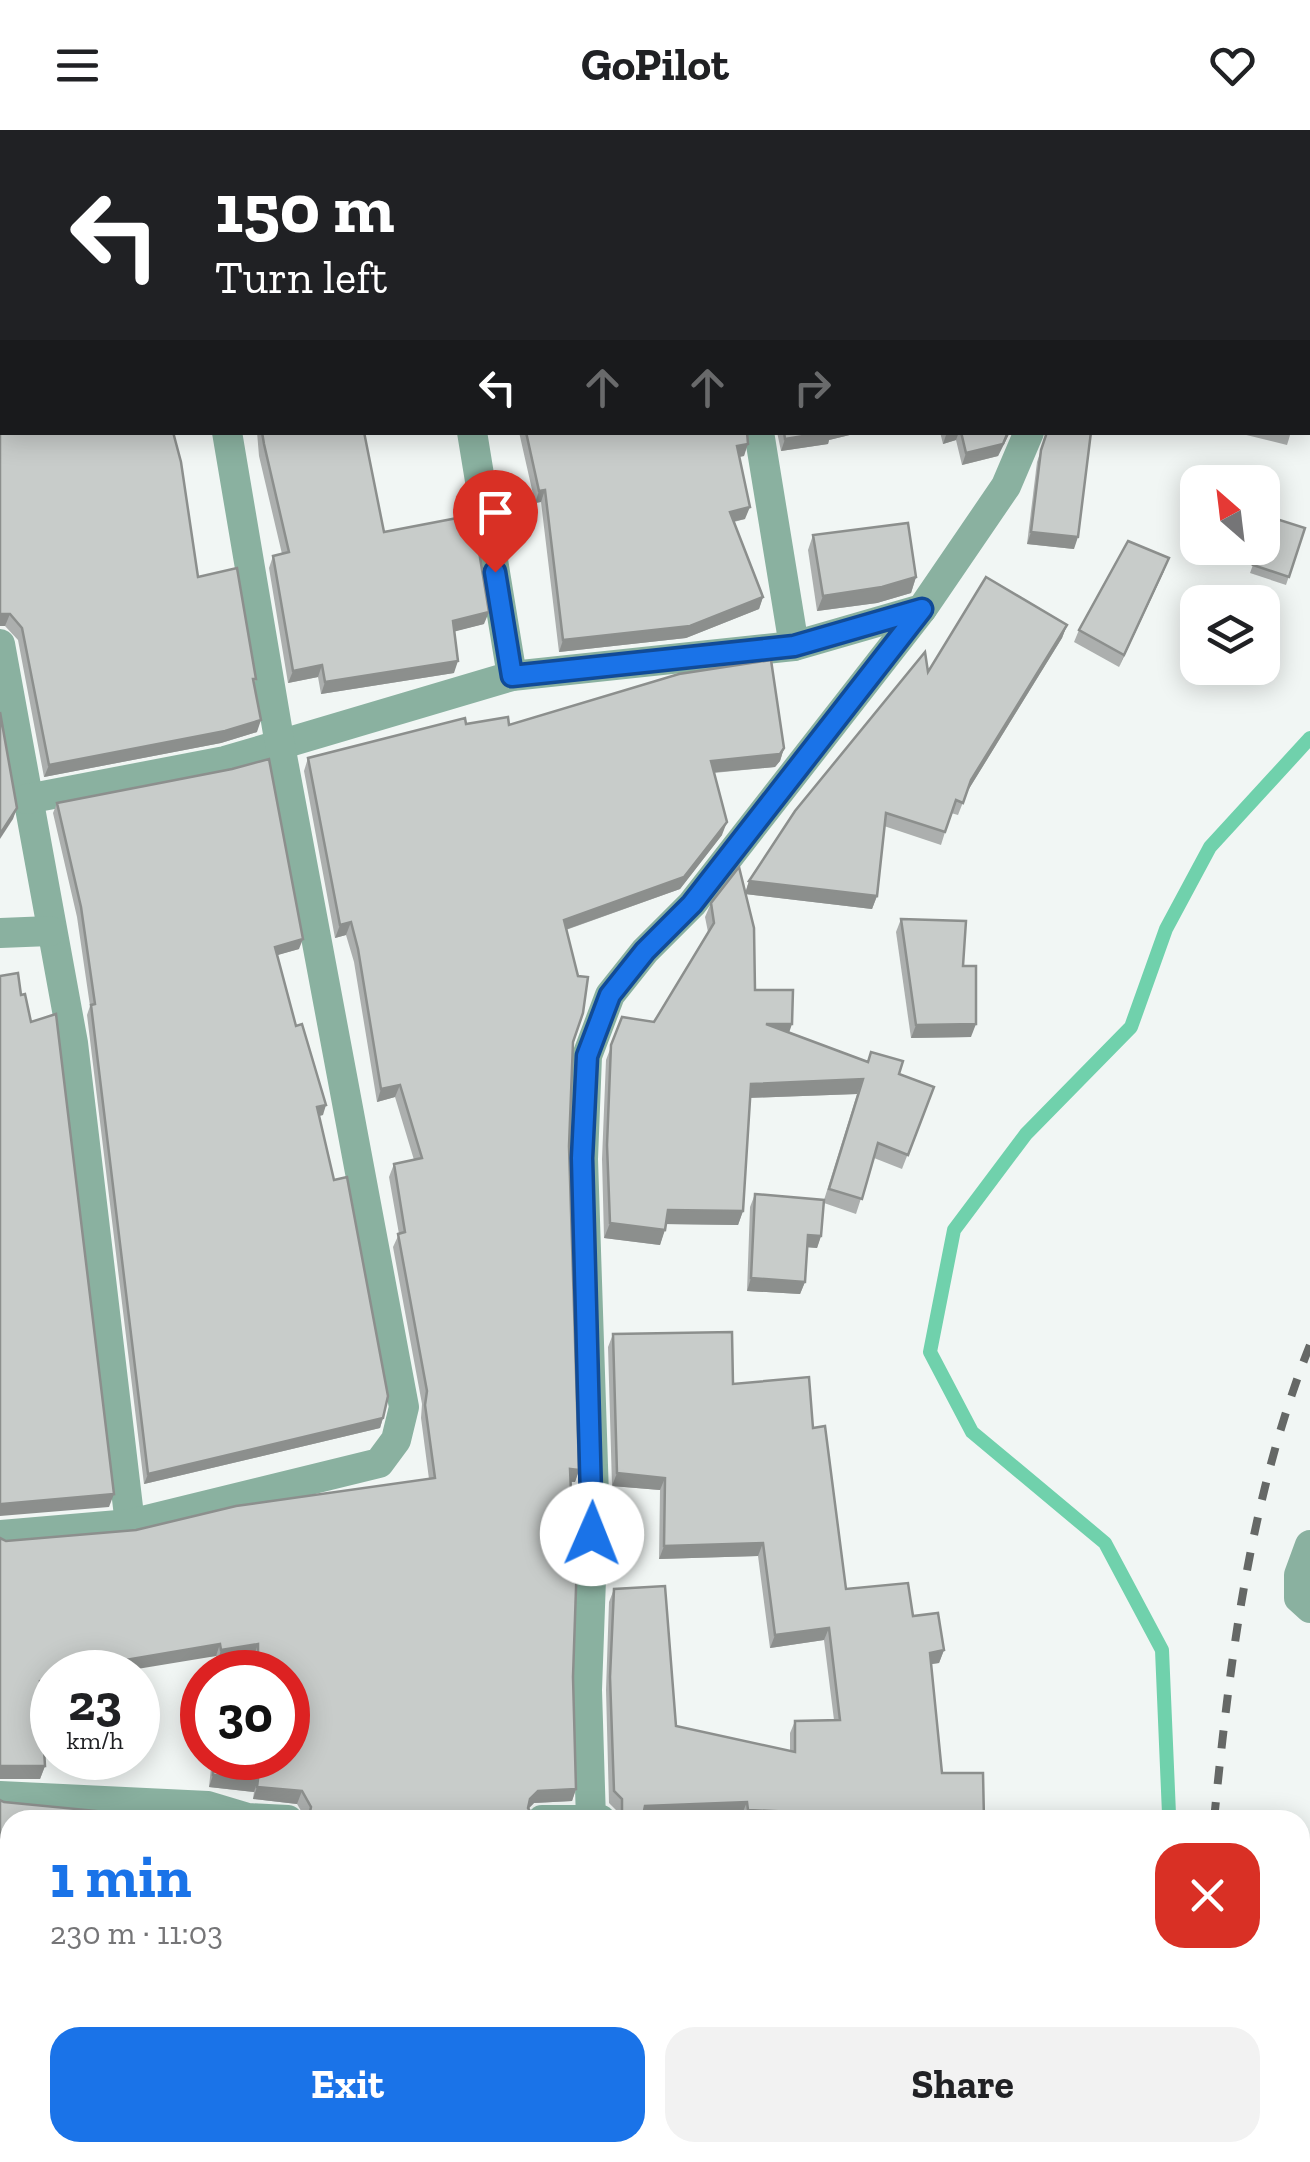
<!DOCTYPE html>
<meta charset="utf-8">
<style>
:root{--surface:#fff;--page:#f2f2f2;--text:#202124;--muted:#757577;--accent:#1a73e8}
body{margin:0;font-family:"Zilla Slab",serif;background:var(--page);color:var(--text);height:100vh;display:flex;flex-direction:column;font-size:38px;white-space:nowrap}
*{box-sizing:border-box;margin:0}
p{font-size:32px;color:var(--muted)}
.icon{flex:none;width:55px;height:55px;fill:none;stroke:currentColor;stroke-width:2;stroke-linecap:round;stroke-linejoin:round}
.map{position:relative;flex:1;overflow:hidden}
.side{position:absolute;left:0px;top:1680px;width:1310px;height:352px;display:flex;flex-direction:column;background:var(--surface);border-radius:30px 30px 0 0;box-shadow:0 5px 25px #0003}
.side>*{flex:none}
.hud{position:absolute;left:0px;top:0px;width:1310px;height:305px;box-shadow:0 5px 25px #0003;background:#202124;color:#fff;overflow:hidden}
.needle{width:65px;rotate:332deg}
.buttons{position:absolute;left:1180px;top:335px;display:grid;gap:20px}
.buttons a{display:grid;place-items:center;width:100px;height:100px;border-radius:20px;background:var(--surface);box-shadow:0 5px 25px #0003;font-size:50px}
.speed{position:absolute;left:30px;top:1520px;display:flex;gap:20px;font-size:50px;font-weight:700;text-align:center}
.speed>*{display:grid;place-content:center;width:130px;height:130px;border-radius:50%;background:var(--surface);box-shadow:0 5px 25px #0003;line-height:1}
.speed small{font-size:25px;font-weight:400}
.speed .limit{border:15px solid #d22;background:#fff;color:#111}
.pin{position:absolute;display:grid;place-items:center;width:85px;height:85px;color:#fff;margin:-102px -42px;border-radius:50% 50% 50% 0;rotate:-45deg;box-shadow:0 0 10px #0007}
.pin .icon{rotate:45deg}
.me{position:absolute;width:110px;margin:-55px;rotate:1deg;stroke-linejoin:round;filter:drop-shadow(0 0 8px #0008)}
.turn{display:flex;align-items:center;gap:35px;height:210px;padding:0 50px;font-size:45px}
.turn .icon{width:130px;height:130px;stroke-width:2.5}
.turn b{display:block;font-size:70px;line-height:85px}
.lanes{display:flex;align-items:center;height:95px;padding:0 50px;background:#0003;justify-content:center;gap:50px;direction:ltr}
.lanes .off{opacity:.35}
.round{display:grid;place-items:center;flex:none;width:105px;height:105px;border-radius:30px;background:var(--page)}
.summary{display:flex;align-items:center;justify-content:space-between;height:170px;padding:0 50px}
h1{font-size:60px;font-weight:800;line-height:75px;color:var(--accent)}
.primary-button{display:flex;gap:20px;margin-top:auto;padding:20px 50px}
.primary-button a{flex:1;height:115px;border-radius:30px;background:var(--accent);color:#fff;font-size:40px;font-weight:800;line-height:115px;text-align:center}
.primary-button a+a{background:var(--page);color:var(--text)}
header{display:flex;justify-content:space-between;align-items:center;height:130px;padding:0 50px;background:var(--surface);font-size:45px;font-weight:800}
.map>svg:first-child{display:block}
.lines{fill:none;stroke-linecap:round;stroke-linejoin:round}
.stream{stroke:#70d1ac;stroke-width:14}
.minor{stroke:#8ab1a0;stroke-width:30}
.rail{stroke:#656866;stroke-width:8;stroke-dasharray:18 18;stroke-linecap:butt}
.wall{fill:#acafae}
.shaded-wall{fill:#8c8f8d}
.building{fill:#c8ccca;stroke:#8c8f8d;stroke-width:2.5}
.route-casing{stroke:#114b97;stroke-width:25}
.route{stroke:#1a73e8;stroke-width:18}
</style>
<header><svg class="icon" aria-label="menu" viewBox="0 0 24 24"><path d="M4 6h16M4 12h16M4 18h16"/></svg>GoPilot<svg class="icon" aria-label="heart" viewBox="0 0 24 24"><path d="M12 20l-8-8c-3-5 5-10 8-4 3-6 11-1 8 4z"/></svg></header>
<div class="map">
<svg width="1310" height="2032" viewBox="0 0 1310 2032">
<rect width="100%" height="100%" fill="#f1f6f4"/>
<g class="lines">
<!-- stream -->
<g class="stream">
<polyline points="1164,1690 1169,1684 1162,1520 1105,1413 972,1302 930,1222 954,1100 1026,1004 1131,897 1166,799 1210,717 1310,608"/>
<polyline points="1005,2022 1006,2032"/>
</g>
<!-- minor -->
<g class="minor">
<polyline points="175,0 176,2"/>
<polyline points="423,0 423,2"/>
<polyline points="710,0 711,2"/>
<polyline points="996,0 997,2"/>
<polyline points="1053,2 1062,0"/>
<polyline points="472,302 512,546"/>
<polyline points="759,302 794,516"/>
<polyline points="0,514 73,913 130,1394"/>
<polyline points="27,669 225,631 512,546 794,516 922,479 1006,356 1029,302"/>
<polyline points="0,803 50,801"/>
<polyline points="0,1405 130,1394 379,1333 396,1310 404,1277 280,615 227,302"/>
<polyline points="1310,1415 1299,1445 1299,1468 1310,1478"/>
<polyline points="0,1666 208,1676 248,1688 288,1690"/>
<polyline points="542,1690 601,1690"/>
<polyline points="591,1690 587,1560 594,1366 583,1029 587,926 610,865 645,821 692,774 922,479"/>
<polyline points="0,1927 10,1927"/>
<polyline points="505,2032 508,2022"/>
</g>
<!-- rail -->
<g class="rail">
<path d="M1214,1690C1230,1529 1250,1366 1310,1215"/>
<polyline points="1181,2032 1182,2022"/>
</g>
</g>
<!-- wall -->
<g class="wall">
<polygon points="0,0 173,304 198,447 256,549 254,555 257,602 221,613 44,647 18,510 5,496 0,496"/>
<polygon points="257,302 364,302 384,402 484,494 455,501 454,543 321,564 318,547 288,553 269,438 273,426 282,424 259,326"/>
<polygon points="519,302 747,302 744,326 739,327 745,389 734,392 763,467 759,479 686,508 559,522 541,372 535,373"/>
<polygon points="777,302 862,302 829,310 828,314 781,321"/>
<polygon points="940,302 1010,302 998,326 962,335 956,310 943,314"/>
<polygon points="1047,302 1074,419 1027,414 1037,332"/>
<polygon points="1234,302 1291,302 1287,315"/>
<polygon points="1305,398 1286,455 1250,443 1259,418"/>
<polygon points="813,405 916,447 911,463 877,473 817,481 808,420"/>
<polygon points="1164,441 1119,537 1074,512 1079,500"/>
<polygon points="1067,495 1062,508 967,662 958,685 951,683 941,715 884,696 877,766 872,779 745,764 755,860 789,903 934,957 902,1039 874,1028 856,1084 824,1073 821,1106 817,1118 807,1117 805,1152 800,1164 747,1161 750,1077 755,1064 824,1070 857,964 750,968 743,1081 738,1095 666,1094 660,1115 604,1108 602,1029 606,930 622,887 654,892 708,802 705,787 711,773 745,763 749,751 928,542"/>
<polygon points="466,594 509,595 784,618 780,631 775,637 714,643 722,705 680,759 566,800 573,912 569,1016 579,1340 575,1352 570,1352 573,1547 576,1659 572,1671 534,1673 528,1679 306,1689 297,1674 253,1669 254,1662 209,1657 212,1628 288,1628 288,1542 254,1542 254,1526 217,1533 216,1526 52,1542 52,1561 41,1563 45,1636 40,1649 6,1411 136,1400 429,1349 421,1288 422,1274 393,1117 399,1104 389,1047 394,1034 414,1030 395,967 377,972 354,832 346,805 335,808 304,641 308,628"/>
<polygon points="57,673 299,819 277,825 296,896 323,985 319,986 383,1288 380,1298 144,1354 87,885 90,876 77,787 53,683"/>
<polygon points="901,789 963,836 971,907 911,908 896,802"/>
<polygon points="613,1204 733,1254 813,1298 846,1459 913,1486 944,1520 939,1533 931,1534 942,1643 984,1690 743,1690 742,1684 618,1689 618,1682 609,1673 606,1560 609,1472 614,1459 676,1596 790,1621 790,1603 795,1591 834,1590 824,1510 770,1518 758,1426 659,1429 660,1360 612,1356 608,1217"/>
<polygon points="0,1670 10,1690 10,1792 0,1790"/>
<polygon points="1310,1776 1310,1801 1305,1800"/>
<polygon points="1310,1906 1310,1948 1300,1945 1300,1935"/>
</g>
<!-- shaded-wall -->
<g class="shaded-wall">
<polygon points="828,302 862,302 829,310 828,314 781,321 785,309"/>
<polygon points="947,302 959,302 956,310 943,314"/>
<polygon points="1008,302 1010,302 998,326 962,335 966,323"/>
<polygon points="748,314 744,326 732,328 737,316"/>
<polygon points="545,360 541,372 535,373 539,361"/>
<polygon points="750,377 745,389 726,393 730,382"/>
<polygon points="1031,402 1078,407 1074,419 1027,414"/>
<polygon points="1169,428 1164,441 1119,537 1124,525"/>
<polygon points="916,447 911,463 877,473 817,481 823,466"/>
<polygon points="763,467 759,479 686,508 559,522 563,510"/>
<polygon points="489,482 484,494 449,503 453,491"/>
<polygon points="0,484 10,484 5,496 0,496"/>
<polygon points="1067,495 1062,508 967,662 971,650"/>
<polygon points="458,531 454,543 321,564 325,552"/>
<polygon points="322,535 318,547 288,553 293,541"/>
<polygon points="261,590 257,602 221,613 44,647 49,635"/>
<polygon points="784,618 780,631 775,637 707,643 711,631"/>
<polygon points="17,678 13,689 0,709 0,704"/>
<polygon points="727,692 722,705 680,759 559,802 564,790"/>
<polygon points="749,751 877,766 872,779 745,764"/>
<polygon points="351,792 346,805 335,808 340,795"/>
<polygon points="303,809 299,819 271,827 275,817"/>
<polygon points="766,894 792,894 787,909"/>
<polygon points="976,894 971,907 911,908 916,895"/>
<polygon points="863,949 857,964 745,968 751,954"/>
<polygon points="400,955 395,967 377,972 381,959"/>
<polygon points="326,975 323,985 314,987 317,977"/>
<polygon points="668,1080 743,1081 738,1095 662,1094"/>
<polygon points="610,1093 665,1100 660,1115 604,1108"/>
<polygon points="808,1105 821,1106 817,1118 804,1117"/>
<polygon points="751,1148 805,1152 800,1164 747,1161"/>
<polygon points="383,1288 380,1298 144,1354 148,1344"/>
<polygon points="570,1339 579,1340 575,1352 565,1351"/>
<polygon points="617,1343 665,1348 660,1360 612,1356"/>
<polygon points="114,1364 109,1377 0,1386 0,1375 2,1374"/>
<polygon points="763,1413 758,1426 659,1429 664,1416"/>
<polygon points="829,1498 824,1510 770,1518 775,1505"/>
<polygon points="220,1514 216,1526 119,1542 70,1542 72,1539"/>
<polygon points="258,1514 254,1526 217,1533 221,1520"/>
<polygon points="944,1520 939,1533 925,1535 930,1523"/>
<polygon points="52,1549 52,1561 35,1564 40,1551"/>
<polygon points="0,1636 45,1636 40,1649 0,1649"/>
<polygon points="213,1645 258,1649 254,1662 209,1657"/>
<polygon points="257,1657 302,1661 297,1674 253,1669"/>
<polygon points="576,1659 572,1671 534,1673 525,1682 530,1669 538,1661"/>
<polygon points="747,1672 742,1684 640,1688 645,1676"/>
<polygon points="748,1680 793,1682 790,1690 744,1690"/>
<polygon points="936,1684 978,1690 791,1690 793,1685"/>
</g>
<!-- building -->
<g class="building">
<polygon points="0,0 166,0 168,2 2,2 2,302 173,302 181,332 198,447 237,438 256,549 253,549 261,590 225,601 49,635 22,498 10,484 0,484"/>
<polygon points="196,0 412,0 416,2 193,2"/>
<polygon points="441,0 701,0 703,2 439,2"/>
<polygon points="731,0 951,0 951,2 728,2"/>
<polygon points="1024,0 1042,0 1044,2 1024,2"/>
<polygon points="1080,0 1310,0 1310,97 1308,97 1308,102 1308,2 1078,2"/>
<polygon points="1308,182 1310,182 1310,287 1308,286"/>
<polygon points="262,302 364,302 384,402 473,385 489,482 453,491 458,531 325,552 322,535 293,541 273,426 289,422 264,314"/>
<polygon points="526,302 747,302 748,314 737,316 750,377 730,382 763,467 690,496 563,510 545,360 539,361"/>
<polygon points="784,302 828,302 785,309"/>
<polygon points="961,302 1008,302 1003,314 966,323"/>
<polygon points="1047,302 1091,302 1078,407 1031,402 1041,320"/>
<polygon points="1270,387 1305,398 1289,447 1253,435 1259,418 1262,418 1262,408"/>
<polygon points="908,393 916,447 882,457 823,466 813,405"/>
<polygon points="1128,411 1169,428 1124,525 1079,500"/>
<polygon points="986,447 1067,495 971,650 963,673 956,670 945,702 886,683 877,766 749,751 795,681 925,522 928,542"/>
<polygon points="771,530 784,618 780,624 711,631 727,692 684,747 564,790 578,846 588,847 583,883 573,912 569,1016 579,1340 570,1339 574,1429 577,1429 573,1547 576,1659 538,1661 530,1669 528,1678 535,1690 305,1690 309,1687 311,1677 302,1661 257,1657 258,1649 213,1645 215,1628 288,1628 288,1542 258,1542 258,1514 221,1520 220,1514 72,1539 72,1542 52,1542 52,1549 40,1551 45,1636 0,1636 0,1408 6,1411 136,1400 236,1376 435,1348 425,1275 427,1261 398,1104 405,1102 394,1034 422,1028 400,955 381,959 358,819 351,792 340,795 308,628 465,588 466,594 508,587 509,595 679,544"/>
<polygon points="0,582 17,678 0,704"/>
<polygon points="269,629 303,809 275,817 296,896 302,894 326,975 317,977 334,1050 347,1047 388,1266 383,1288 148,1344 91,875 95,874 81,777 57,673 232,639"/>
<polygon points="739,737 754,798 755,860 793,860 792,894 766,894 868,932 871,922 903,931 899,944 934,957 908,1025 878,1013 862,1069 829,1059 863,949 751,954 743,1081 668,1080 665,1100 610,1093 607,1015 611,915 622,887 654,892 714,793 711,773"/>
<polygon points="901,789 966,791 963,836 976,836 976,894 916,895"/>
<polygon points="18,843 21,865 25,864 31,892 56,884 114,1364 2,1374 0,1375 0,846"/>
<polygon points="755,1064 824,1070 821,1106 808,1105 805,1152 751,1148"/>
<polygon points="732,1202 733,1254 809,1247 813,1298 825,1296 846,1459 908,1453 913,1486 938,1483 944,1520 930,1523 942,1643 983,1643 984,1690 936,1684 877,1689 793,1685 793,1682 748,1680 747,1672 645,1676 642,1690 616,1690 622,1686 622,1669 614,1661 610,1547 614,1459 665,1456 676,1596 795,1622 795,1591 840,1590 829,1498 775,1505 763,1413 664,1416 665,1348 617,1343 613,1204"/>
<polygon points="0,1670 4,1672 97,1681 96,1690 10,1690 10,1778 0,1777"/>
<polygon points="1310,1907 1310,1934 1301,1932"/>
<polygon points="0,1949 10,1949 10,2022 351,2022 350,2032 0,2032"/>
<polygon points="446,2022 494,2022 495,2031 497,2032 445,2032"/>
<polygon points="528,2022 908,2022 906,2032 523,2032"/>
</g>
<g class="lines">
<!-- route casing -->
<g class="route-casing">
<polyline id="route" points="495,442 512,546 794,516 922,479 692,774 645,821 610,865 587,926 582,1028 592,1404"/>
</g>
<!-- route -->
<use href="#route" class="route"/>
</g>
</svg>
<div class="buttons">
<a><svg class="needle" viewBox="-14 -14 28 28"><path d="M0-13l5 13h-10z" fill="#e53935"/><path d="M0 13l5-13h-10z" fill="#757577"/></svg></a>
<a><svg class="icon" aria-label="layers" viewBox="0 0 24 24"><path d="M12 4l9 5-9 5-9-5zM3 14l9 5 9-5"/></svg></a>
</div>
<div class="speed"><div>23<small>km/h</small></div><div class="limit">30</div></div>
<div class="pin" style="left:495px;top:442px;background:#d93025"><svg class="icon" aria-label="arrive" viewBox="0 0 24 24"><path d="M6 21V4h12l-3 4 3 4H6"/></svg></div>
<svg class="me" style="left:592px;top:1404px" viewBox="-20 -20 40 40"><circle r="19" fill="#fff"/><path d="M0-13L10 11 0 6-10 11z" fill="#1a73e8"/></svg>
<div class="hud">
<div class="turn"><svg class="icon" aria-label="left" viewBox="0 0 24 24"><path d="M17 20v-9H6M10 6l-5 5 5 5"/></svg><div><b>150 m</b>Turn left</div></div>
<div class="lanes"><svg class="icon" aria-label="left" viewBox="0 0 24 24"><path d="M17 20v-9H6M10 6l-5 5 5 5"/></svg><svg class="icon off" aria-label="ahead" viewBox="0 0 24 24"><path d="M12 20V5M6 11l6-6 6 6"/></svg><svg class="icon off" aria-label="ahead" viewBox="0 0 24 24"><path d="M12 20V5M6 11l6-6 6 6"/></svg><svg class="icon off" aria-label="right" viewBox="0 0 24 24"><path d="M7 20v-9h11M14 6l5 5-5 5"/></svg></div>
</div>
<section class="side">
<div class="summary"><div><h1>1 min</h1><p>230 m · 11:03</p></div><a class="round" style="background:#d93025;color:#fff"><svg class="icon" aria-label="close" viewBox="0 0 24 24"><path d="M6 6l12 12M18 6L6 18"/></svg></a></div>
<div class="primary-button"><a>Exit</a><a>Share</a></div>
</section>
</div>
